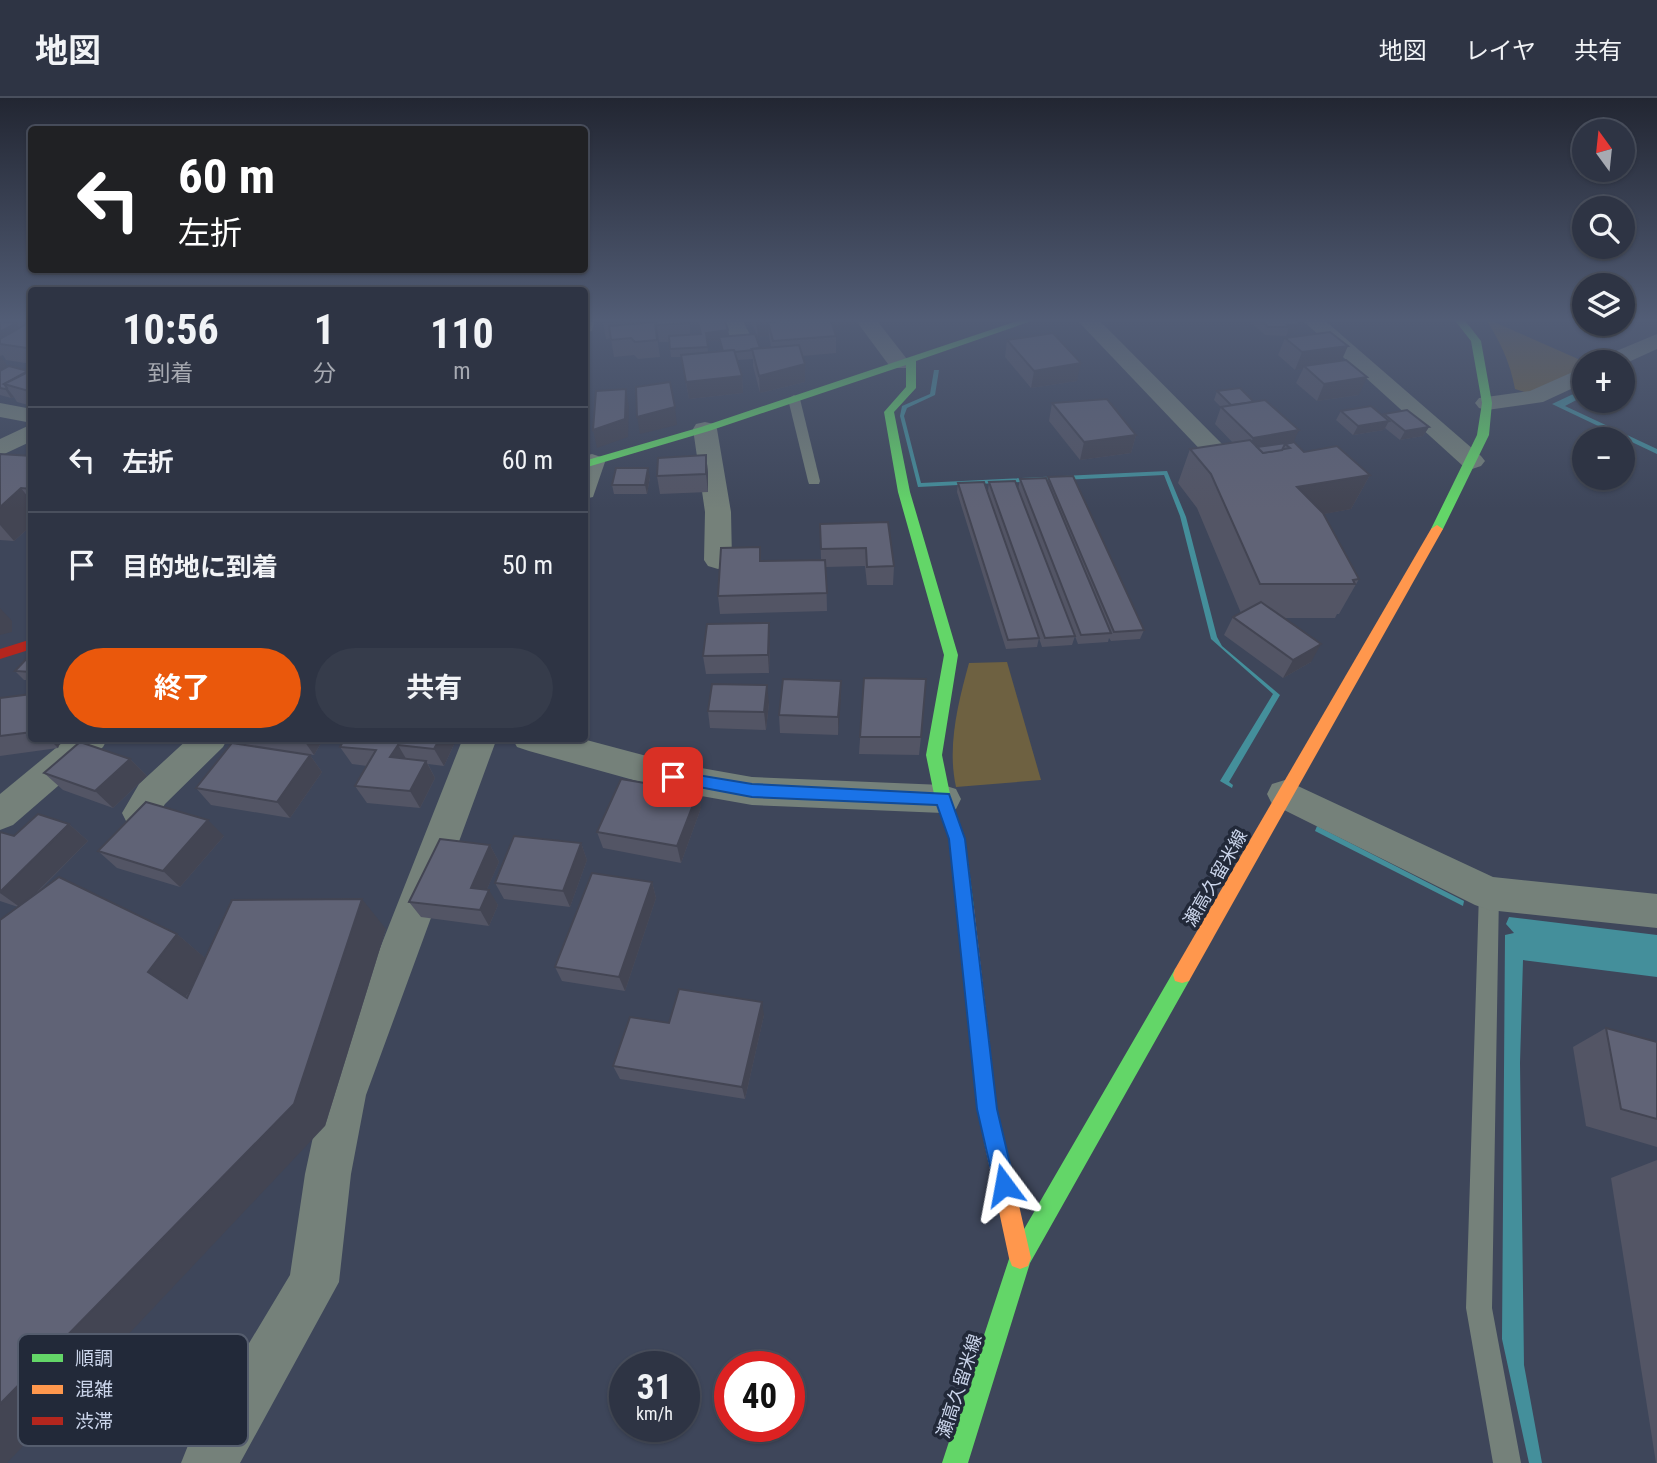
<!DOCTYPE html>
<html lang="ja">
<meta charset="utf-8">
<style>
:root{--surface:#2e3444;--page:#363c4b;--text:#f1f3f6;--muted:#a7aab2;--line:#494f5d;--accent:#ea580c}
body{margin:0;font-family:"Roboto Condensed","Noto Sans JP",sans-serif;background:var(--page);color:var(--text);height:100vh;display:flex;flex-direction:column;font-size:26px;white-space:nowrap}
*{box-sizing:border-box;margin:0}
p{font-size:23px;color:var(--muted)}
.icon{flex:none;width:38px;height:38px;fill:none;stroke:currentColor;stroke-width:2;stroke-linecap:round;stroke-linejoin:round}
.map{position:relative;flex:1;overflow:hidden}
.drawer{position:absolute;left:28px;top:189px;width:560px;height:455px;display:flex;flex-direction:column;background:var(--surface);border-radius:7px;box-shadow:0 2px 5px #0004,0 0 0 2px var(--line)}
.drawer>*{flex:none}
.banner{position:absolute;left:28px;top:28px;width:560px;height:147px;border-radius:7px;box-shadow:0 2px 5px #0004,0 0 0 2px var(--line);background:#202124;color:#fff;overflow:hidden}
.needle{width:46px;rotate:345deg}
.fabs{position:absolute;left:1572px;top:21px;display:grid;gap:14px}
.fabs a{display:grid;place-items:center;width:63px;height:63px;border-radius:50%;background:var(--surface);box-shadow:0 2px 5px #0004,0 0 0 2px var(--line);font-size:35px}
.speed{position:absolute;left:609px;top:1253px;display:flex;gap:14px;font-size:35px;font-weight:700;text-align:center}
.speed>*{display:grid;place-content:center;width:91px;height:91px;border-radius:50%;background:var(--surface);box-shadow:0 2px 5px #0004,0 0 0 2px var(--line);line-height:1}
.speed small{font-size:18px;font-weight:400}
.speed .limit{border:10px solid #d22;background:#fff;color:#111}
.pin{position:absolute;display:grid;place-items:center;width:60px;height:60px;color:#fff;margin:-30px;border-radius:14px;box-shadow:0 4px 10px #0006}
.me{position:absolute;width:77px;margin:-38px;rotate:347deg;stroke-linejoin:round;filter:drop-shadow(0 0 5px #0008)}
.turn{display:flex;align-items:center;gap:24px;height:147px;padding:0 35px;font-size:32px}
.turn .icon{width:91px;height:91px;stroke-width:2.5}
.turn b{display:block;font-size:49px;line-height:60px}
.eta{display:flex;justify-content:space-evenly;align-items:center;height:119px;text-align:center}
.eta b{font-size:42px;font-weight:700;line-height:49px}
.action{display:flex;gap:14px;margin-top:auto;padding:14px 35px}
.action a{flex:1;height:80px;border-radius:42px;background:var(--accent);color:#fff;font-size:28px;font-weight:700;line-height:80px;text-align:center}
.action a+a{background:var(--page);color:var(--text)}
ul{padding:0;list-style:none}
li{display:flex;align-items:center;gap:21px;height:105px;padding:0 35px;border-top:2px solid var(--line)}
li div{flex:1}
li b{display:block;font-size:26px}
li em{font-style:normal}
header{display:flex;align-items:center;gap:42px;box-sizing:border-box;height:98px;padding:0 35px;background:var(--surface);border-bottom:2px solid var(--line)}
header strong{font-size:33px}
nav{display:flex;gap:38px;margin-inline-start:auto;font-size:24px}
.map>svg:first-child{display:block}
.green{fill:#6e6141}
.water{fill:#448f9b}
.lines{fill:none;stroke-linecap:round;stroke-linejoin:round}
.lane{fill:#75817a;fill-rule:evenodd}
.street{fill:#75817a;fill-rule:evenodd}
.fast{fill:#63d668;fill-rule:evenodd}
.slow{fill:#ff974d;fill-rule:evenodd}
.jam{fill:#b3261e;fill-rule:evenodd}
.wall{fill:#535565;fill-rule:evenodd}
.shaded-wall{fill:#434553}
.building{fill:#606376;stroke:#434553;stroke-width:2}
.route{fill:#1a73e8;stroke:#114b97;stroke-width:2}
.labels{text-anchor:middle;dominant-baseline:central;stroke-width:7;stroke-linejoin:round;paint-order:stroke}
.street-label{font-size:18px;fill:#cbd5eb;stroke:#222939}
.key{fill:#222939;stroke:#555d6e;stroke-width:2}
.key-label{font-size:19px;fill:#cbd5eb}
</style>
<header>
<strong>地図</strong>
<nav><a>地図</a><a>レイヤ</a><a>共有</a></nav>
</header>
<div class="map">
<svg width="1657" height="1365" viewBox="0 0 1657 1365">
<rect width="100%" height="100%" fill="#3e465a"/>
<!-- green -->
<g class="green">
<path d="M1485,220L1585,264L1584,272L1531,296L1515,291C1510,264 1500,243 1485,220Z"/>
<path d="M1007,564L1041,682L956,689C947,648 958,605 969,565Z"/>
</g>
<!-- water -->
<g class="water">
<polygon points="934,272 939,272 935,297 907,310 904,318 921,385 1167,373 1186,419 1217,539 1222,548 1280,597 1229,684 1233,687 1232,690 1220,683 1273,596 1211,541 1180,418 1164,377 918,389 900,318 902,308 930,296"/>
<polygon points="1584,291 1584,298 1565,308 1657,351 1657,356 1552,306"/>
<polygon points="1317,728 1464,803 1463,808 1315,733"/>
<polygon points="1509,819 1657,837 1657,879 1523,862 1520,965 1524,1267 1542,1365 1529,1365 1502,1241 1505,837 1514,835 1506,826"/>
</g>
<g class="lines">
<!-- lane -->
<g class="lane">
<polygon points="794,297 800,301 820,383 819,386 809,386 808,383 788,301"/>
<polygon points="1489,787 1496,789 1499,795 1492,1210 1521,1365 1493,1365 1466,1210 1479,795 1482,789"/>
</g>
<!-- street -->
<g class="street">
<polygon points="584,220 595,220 592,233 584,234"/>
<polygon points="721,220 741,220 753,242 750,247 734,247"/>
<polygon points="854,220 875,220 910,265 907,270 891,270"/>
<polygon points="1075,220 1097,220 1230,354 1234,359 1230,364 1221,367 1212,364"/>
<polygon points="1300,220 1322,220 1481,358 1485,363 1481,368 1472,371 1463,368"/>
<polygon points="1657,236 1657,251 1622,267 1622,264 1599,264 1602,259"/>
<polygon points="1584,269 1584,285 1543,304 1487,312 1479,310 1475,305 1479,300 1530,293"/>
<polygon points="0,305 32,311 32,325 0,319"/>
<polygon points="705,324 714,326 717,331 731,414 732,462 728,468 718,471 708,468 704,462 705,414 693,331 696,326"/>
<polygon points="32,326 32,343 0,358 0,341"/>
<polygon points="592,356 601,359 605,364 593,399 584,401 584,358"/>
<polygon points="68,640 108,640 103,649 13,727 0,732 0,696"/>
<polygon points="189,640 228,640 223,649 165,706 153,725 140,730 127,725 122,715 139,686"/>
<polygon points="463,640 497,640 366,997 351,1076 339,1184 240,1365 181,1365 189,1345 290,1177 305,1076 322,997"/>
<polygon points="512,640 579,640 673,665 752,679 943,687 956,691 961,701 956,711 943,715 752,707 673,693 529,653 517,649"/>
<polygon points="1285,682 1493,779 1657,796 1657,830 1489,812 1475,807 1272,706 1267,696 1272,686"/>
</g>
<!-- fast -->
<g class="fast">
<polygon points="1026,220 1040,220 916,263 916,290 894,314 910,394 958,557 942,657 951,701 965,741 974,810 971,815 965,818 959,815 956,810 949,741 935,701 926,657 944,557 898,394 884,314 906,289 906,267 709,333 584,370 584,363 701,329"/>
<polygon points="1453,220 1463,220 1481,243 1492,305 1489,337 1443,431 1437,435 1431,431 1477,337 1482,305 1471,243"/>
<polygon points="1182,869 1189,871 1191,877 1189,883 1030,1165 968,1365 942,1365 1012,1152 1175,871"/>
</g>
<!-- slow -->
<g class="slow">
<polygon points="1437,427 1443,431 1189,883 1182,885 1175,883 1173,877 1175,871 1431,431"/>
<polygon points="965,802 971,805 974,810 997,1011 1031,1160 1028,1168 1020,1171 1012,1168 1009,1160 977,1011 956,810 959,805"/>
</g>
<!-- jam -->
<polygon class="jam" points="32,541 32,551 0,561 0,551"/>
</g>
<!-- wall -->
<g class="wall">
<polygon points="0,220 32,220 32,266 6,262 3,257 0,258 8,269 28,273 32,272 32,308 17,304 14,299 11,300 0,297"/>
<polygon points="646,220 646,225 655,224 660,259 638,261 634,257 614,259 611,240 606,241 603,224"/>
<path d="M656,220H690V237L700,236L697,220L728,232L729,238L760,250L771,249L769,238L758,239L749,220H798V222L807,221L806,220H859L858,228L834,230L836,238V255L802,258L805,284L760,295L753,268V261L737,262L742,278L743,295L689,301L681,259H671L669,244H659ZM720,242L722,253L708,254L707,243Z"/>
<polygon points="1253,220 1293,220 1296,234 1287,236 1286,238 1265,237 1251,225"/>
<polygon points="1285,240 1342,262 1359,297 1317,303 1296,285 1303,271 1295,272 1278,257"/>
<polygon points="1007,242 1077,283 1031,290 1005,259"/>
<polygon points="1217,293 1293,344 1304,354 1370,377 1351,411 1323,416 1359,481 1339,516 1337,516 1335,520 1284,520 1311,564 1283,580 1224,537 1233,519 1241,515 1197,410 1178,385 1190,351 1233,345 1215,326 1221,309 1214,302"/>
<polygon points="1052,305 1136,337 1131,355 1080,362 1049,323"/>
<polygon points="1341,313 1383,318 1384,316 1429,329 1423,338 1400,342 1385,330 1384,332 1353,337 1336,322"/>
<polygon points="0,356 32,358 32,427 14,443 0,442"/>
<polygon points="706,357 708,375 708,394 660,396 657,378"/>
<polygon points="650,379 647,396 614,396 612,387"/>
<polygon points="1048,379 1144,532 1140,541 1111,543 1109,540 1108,544 1078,546 1018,391 1020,381 1047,383"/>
<polygon points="989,384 1075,538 1072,547 1042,549 1039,540 1037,549 1006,551 957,394 958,385 988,393"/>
<polygon points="888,424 894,468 893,487 867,487 865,468 826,469 827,513 720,516 718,498 760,449 761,463 821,462 820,426"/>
<polygon points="770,543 769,575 706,576 703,558"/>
<polygon points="32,555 32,582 24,582 15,573"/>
<polygon points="864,580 921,639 919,657 859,656"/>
<polygon points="841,583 838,637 780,635 779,617"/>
<polygon points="32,596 32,640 62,640 58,650 0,658 0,600"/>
<polygon points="769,605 766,632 710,630 708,613"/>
<polygon points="171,640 203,640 201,644 174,643"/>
<polygon points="241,640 324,640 314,657 297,655 310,657 322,674 290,720 211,707 196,690 246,647"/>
<polygon points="345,640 457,640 444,668 428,666 435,680 420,710 367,705 355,688 367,668 352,666 340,649"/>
<polygon points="130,661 147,678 113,710 63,692 44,675"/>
<polygon points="698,694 701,710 681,765 603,750 597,734"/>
<polygon points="69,726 88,743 36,796 177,836 205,860 386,831 325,1028 18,809 0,803 0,734 14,738"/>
<polygon points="224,738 180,789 117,770 98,753"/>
<polygon points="581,745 587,762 570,809 504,801 495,785"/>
<polygon points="490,747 499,764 487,791 498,807 489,828 421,819 409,804"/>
<polygon points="652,784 656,800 625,893 562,883 555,869"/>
<polygon points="764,917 745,1001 620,981 613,968 669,925"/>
<polygon points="1606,930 1657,944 1657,1049 1586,1028 1573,949"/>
<polygon points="1657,1062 1657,1365 1656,1365 1611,1080"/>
</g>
<!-- shaded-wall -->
<g class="shaded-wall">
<polygon points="26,220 32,220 32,230 25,221"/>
<polygon points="778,220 798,220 798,234 768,224 769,238 758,239 756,222"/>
<polygon points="812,220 859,220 858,228 812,233"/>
<polygon points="16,225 28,242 0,246 0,234"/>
<polygon points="1300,226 1296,234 1287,236 1289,229 1287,227"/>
<polygon points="728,232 729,241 707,243 706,235"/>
<polygon points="32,247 32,257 27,250"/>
<polygon points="1348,248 1340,266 1304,268 1303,271 1295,272 1302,254"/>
<polygon points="1,258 13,276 0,282 0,259"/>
<polygon points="1081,265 1077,283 1031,290 1034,273"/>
<polygon points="805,266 805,284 760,295 759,278"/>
<polygon points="742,278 743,295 689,301 686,284"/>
<polygon points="1367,279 1359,297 1317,303 1324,286"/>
<polygon points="7,290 14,299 11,300 5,291"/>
<polygon points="626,291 629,309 628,339 597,350 593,332"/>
<polygon points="675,309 677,327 640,336 637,319"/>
<polygon points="1389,323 1384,332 1353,337 1358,328"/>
<polygon points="1429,329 1423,338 1400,342 1405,333"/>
<polygon points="1299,332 1291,350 1285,346 1246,358 1253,340"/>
<polygon points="1136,337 1131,355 1080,362 1084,344"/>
<polygon points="706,357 708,375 708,394 706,376"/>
<polygon points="648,370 650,379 647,396 645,387"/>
<polygon points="1370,377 1351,411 1281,424 1297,389"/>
<polygon points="21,390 32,404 32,427 14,443 0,427 0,409"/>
<polygon points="0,510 12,523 12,534 0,537"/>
<polygon points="769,525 770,543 769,575 768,557"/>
<polygon points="1321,546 1311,564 1283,580 1293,562"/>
<polygon points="841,583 841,601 838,637 838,619"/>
<polygon points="767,587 769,605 766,632 764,614"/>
<polygon points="48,640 62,640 58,650"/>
<polygon points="302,640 324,640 314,657"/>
<polygon points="440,640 457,640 444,668 434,651"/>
<polygon points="398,647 408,664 390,659"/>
<polygon points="310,657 322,674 290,720 277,704"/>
<polygon points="130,661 147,678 113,710 95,693"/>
<polygon points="426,663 435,680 420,710 410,693"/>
<polygon points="698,694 701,710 681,765 677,748"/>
<polygon points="208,722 224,738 180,789 163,773"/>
<polygon points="69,726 88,743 21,810 0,795"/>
<polygon points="581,745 587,762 570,809 563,793"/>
<polygon points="490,747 499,764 481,805 471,790"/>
<polygon points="652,784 656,800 625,893 619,879"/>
<polygon points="489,792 498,807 489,828 480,812"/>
<polygon points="362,801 386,831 325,1028 7,1365 0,1365 0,1306"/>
<polygon points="177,836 210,864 184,901 148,874"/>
<polygon points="762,904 764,917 745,1001 742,989"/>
</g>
<!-- building -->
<g class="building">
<polygon points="603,220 643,220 642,222 603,224"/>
<polygon points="656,220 688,220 689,225 656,227"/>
<polygon points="697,220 724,220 728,232 706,235 708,249 670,251 669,238 701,236"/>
<polygon points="755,220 778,220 756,222"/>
<polygon points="821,220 830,220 836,238 773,243 768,224"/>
<polygon points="1258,220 1293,220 1300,226 1287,227 1289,229 1268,229"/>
<polygon points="0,223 16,225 0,234"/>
<polygon points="30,224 32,224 32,247 27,250 0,246 0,241"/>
<polygon points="655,224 657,242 635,244 631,240 611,242 609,228"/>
<polygon points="1330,234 1348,248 1302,254 1285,240"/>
<polygon points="1053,235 1081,265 1034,273 1007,242"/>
<polygon points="755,236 760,250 752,251 753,252 735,254 734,252 723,253 719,239"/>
<polygon points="799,247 805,266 759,278 752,251"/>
<polygon points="734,252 742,278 686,284 681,257"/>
<polygon points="1346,262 1367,279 1324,286 1304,268"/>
<polygon points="9,268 28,273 4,286 7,290 5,291 0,290 0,273"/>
<polygon points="32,272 32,294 4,286"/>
<polygon points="670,284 675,309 637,319 636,289"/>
<polygon points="1240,290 1254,304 1231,307 1217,293"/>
<polygon points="626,291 625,321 593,332 596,293"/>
<polygon points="1107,301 1136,337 1084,344 1052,305"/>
<polygon points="1265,302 1299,332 1253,340 1221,309"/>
<polygon points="1371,308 1389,323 1358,328 1341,313"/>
<polygon points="1407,312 1429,329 1405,333 1384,316"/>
<polygon points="1250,342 1263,355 1290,350 1285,346 1294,344 1304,354 1337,348 1370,377 1297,389 1323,415 1359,481 1353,482 1355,486 1260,486 1211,376 1190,351"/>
<polygon points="1293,344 1285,346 1282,352 1263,355 1257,349"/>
<polygon points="0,356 32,358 32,391 21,390 0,409"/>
<polygon points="706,357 706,376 657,378 658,360"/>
<polygon points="616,370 648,370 645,387 612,387"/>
<polygon points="1073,378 1144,532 1114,534 1048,379"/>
<polygon points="1046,380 1111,535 1081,537 1020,381"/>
<polygon points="1015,383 1075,538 1045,540 989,384"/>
<polygon points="984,384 1039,540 1008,542 958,385"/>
<polygon points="888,424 894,468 867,469 866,450 821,451 820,426"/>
<polygon points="760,449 760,463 825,462 827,495 718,498 721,450"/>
<polygon points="1261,504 1321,546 1293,562 1233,519"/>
<polygon points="769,525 768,557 703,558 707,526"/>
<polygon points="32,555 32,574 15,573"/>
<polygon points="864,580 926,581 921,639 860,639"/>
<polygon points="783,581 841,583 838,619 779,617"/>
<polygon points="712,586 767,587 764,614 708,613"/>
<polygon points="32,596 32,634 0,638 0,600"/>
<polygon points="345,640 440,640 434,651 398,647 390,659 426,663 410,693 355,688 376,652 340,649"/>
<polygon points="80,644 130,661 95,693 44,675"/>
<polygon points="232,645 310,657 277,704 196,690"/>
<polygon points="621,681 698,694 677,748 597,734"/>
<polygon points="146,704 208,722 163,773 98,753"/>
<polygon points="38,716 69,726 0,794 0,734 14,738"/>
<polygon points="514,738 581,745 563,793 495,785"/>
<polygon points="440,741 490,747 471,790 489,792 480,812 409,804"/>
<polygon points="592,775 652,784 619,879 555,869"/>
<polygon points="59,779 177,836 148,874 187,900 232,802 362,801 294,1006 0,1306 0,822"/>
<polygon points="679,891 762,904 742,989 613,968 630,919 669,925"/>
<polygon points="1606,930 1657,944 1657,1021 1621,1011"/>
</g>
<!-- sky -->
<linearGradient id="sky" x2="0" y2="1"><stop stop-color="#222632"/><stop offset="0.54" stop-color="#525d76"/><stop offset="1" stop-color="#525d76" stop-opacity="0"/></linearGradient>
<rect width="1657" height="411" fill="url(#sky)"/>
<!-- route -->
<polygon class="route" points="673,673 752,686 949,696 965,741 997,1011 1015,1087 1012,1094 1004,1097 996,1094 977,1011 949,741 937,707 752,699 667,683 665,679 667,675"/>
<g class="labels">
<!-- street labels -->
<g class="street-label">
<text transform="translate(1215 780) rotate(-60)">瀬高久留米線</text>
<text transform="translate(959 1288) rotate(-72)">瀬高久留米線</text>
</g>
</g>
<!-- legend -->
<rect x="18" y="1236" width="230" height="112" rx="10" class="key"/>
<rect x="32" y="1256" width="31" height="8" fill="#63d668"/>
<rect x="32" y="1287" width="31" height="9" fill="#ff974d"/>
<rect x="32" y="1319" width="31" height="8" fill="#b3261e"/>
<g class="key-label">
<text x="75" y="1267">順調</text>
<text x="75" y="1298">混雑</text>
<text x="75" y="1330">渋滞</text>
</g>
</svg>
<div class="fabs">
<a><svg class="needle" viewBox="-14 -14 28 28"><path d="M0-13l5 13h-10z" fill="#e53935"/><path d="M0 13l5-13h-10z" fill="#a7aab2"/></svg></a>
<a><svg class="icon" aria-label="search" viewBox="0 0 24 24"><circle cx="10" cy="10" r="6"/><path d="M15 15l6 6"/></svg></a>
<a><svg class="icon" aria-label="layers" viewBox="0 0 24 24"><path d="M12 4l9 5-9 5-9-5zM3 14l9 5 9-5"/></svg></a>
<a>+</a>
<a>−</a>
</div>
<div class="speed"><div>31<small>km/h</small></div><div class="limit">40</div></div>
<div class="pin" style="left:673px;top:679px;background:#d93025"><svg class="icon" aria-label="arrive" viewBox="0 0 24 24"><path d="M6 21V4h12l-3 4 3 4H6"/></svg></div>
<svg class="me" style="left:1004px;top:1087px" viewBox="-20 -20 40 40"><path d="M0-17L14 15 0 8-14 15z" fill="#1a73e8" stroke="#fff" stroke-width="4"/></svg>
<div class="banner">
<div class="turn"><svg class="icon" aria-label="left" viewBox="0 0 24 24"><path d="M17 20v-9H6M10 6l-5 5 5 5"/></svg><div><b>60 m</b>左折</div></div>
</div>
<section class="drawer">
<div class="eta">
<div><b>10:56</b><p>到着</p></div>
<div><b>1</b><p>分</p></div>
<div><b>110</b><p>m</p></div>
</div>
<ul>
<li><svg class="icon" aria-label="left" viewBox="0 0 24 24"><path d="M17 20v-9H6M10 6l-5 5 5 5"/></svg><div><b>左折</b></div><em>60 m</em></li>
<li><svg class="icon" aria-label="arrive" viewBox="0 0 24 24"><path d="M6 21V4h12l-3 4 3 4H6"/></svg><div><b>目的地に到着</b></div><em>50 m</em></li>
</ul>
<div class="action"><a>終了</a><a>共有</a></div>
</section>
</div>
